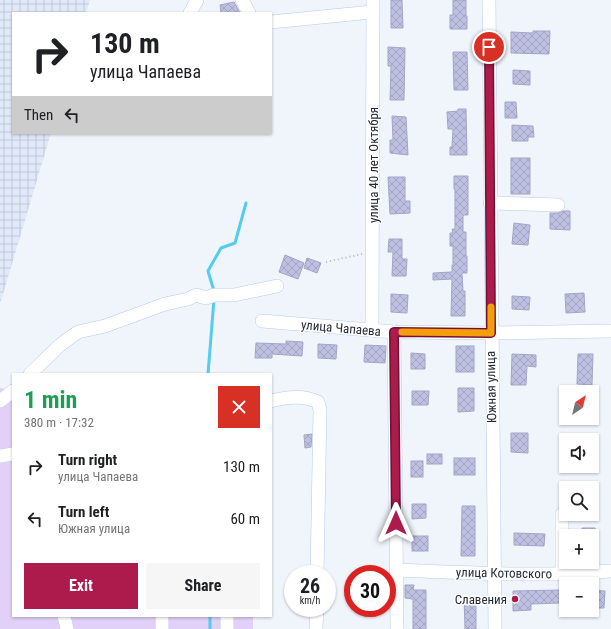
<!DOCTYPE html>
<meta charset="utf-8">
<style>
:root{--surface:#fff;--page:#f6f6f6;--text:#202124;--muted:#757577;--accent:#ad1b4d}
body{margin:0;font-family:"Roboto Condensed",sans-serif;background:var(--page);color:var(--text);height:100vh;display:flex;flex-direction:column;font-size:15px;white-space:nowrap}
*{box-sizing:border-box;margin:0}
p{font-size:13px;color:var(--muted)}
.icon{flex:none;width:22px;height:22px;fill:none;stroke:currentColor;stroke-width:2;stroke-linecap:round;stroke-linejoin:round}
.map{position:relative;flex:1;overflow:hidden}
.drawer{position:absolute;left:12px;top:373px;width:260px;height:244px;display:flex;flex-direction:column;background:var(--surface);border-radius:0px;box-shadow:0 1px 3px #0004}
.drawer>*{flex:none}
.top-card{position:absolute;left:12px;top:12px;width:260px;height:122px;border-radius:0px;box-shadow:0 1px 3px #0004;background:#fff;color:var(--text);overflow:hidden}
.needle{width:26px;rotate:35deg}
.tools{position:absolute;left:559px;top:385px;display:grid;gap:8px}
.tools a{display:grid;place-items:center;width:40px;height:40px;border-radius:0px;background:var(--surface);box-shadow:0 1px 3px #0004;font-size:20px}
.speed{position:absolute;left:284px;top:565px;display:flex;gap:8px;font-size:20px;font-weight:700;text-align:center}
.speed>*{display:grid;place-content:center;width:52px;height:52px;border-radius:50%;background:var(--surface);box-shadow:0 1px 3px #0004;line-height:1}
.speed small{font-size:10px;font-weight:400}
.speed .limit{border:6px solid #d22;background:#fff;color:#111}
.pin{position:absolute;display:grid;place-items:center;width:34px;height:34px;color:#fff;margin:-17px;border:2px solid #fff;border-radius:50%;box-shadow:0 1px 4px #0007}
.me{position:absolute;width:44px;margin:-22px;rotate:0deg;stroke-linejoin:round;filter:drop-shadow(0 0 3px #0008)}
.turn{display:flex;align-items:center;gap:14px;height:84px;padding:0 12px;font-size:18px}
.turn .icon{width:52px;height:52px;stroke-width:2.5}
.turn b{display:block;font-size:28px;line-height:34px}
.then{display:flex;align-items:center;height:38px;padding:0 12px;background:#0003;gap:8px;font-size:15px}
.round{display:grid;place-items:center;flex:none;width:42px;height:42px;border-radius:0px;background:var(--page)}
.overview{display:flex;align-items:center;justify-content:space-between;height:68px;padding:0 12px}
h1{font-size:24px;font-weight:700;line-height:30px;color:#1e9e55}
.button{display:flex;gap:8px;margin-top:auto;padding:8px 12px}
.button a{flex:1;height:46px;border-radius:0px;background:var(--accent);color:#fff;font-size:16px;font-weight:700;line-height:46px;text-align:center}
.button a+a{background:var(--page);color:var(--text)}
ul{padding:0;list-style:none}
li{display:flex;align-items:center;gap:12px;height:52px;padding:0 12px}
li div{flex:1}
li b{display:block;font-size:15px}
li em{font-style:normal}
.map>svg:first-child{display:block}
.industrial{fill:url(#industrial-grid)}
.green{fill:#e1d0f7}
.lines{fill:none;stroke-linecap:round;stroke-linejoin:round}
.stream{stroke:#53ccee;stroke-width:3}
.building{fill:url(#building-cross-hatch);stroke:#a4a5c7}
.minor-casing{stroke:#b8caea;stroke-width:14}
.path{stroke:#b0b5be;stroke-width:2;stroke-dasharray:1 3;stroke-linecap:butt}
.minor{stroke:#fff;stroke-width:13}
.route-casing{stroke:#701232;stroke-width:10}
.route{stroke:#ad1b4d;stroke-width:7}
.slow{stroke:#f59e0b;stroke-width:7}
.poi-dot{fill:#ad1b4d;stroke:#fff;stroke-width:1.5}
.labels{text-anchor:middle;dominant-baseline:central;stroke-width:3;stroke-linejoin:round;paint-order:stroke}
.street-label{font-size:13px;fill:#252b38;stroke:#fff}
.poi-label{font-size:13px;fill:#252b38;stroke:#fff;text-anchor:end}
</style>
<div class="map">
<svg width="611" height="629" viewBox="0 0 611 629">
<defs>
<pattern id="industrial-grid" width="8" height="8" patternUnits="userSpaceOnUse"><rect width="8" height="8" fill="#e0e9f9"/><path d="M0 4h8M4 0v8" fill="none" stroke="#c0c8d6"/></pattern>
<pattern id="building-cross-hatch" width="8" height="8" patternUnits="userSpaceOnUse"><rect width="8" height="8" fill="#bec0e2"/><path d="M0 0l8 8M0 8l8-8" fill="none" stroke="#a3a5c3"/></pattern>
</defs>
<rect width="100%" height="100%" fill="#f0f4fb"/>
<!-- industrial -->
<polygon class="industrial" points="0,0 90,0 86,13 13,13 13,133 51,133 0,304"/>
<!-- green -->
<polygon class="green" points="0,388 13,390 13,616 253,616 253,629 0,629"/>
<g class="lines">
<!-- stream -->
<g class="stream">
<polyline points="214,291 208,271 221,248 235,243 246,203"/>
<polyline points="208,374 214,299"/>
<polyline points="210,629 210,616"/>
</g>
</g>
<!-- building -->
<g class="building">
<polygon points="391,0 402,0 403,28 391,28"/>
<polygon points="453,0 466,0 466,16 467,16 467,29 450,29 450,15 453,15"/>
<polygon points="234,2 240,13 221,13 220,5"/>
<polygon points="533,31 550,31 549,54 511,53 511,32 533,33"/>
<polygon points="388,47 405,48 404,100 390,100 391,66 388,66"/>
<polygon points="453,52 467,52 468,90 454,90"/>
<polygon points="513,70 530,71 530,85 513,84"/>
<polygon points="505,102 516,102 517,118 505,118"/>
<polygon points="458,109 466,109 467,155 450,155 450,147 452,147 453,129 448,129 447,112 458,111"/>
<polygon points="392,116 406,117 408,155 390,153 390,140 393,140"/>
<polygon points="512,125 533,126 534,137 528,137 528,141 512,141"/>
<rect x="511" y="158" width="19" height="36"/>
<polygon points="454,176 468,176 468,215 463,215 463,232 466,232 466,256 467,256 467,273 462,273 463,291 465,291 465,316 451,316 452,279 433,280 433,273 452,272 452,265 453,265 453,246 450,246 450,233 453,233 452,229 455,229 455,190 454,189"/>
<polygon points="388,177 405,177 405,201 410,201 410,213 390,214"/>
<polygon points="563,211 570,211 570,230 550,229 550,213 558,213"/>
<polygon points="514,223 530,225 528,245 512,244"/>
<polygon points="389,239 402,239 402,259 407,259 406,276 392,276 393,252 388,252"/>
<polygon points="285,255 304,263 298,279 279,272"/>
<polygon points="307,258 321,263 317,273 304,268"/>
<polygon points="584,293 585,312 566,313 565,294"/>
<polygon points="391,294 408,295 407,313 391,312"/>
<polygon points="512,296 530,297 529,310 512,309"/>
<polygon points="286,341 303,342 302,356 272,354 272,358 255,358 256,343 286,344"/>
<polygon points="318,344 337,345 336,359 318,358"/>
<polygon points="365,345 386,346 385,363 364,362"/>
<rect x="456" y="346" width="18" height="26"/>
<polygon points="411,353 425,354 425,369 411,369"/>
<polygon points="512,354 536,355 536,367 527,366 526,385 511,385"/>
<polygon points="578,354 593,354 592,385 577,384"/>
<polygon points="458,388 474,388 474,411 458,412"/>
<polygon points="412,391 429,391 428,405 412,405"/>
<polygon points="511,433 528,433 528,453 511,452"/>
<polygon points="312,434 311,447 305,448 304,435"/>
<rect x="427" y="454" width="15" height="10"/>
<rect x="454" y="458" width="21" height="17"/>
<rect x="411" y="461" width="12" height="16"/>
<polygon points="412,504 426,504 426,518 412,519"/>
<polygon points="462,506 475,506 475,556 461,556"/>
<polygon points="582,528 595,528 596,536 582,536"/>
<polygon points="514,533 545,534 544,546 514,545"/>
<rect x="412" y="536" width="16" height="15"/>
<polygon points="405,585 414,585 413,590 426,590 426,629 413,629 413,599 405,598"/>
<polygon points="560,590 560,603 531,604 531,610 513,611 513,591"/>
<polygon points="592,590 605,591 604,608 592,608"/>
<polygon points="464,597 476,597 476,629 465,629"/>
</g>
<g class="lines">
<!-- minor casing -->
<g class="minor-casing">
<g id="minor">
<polyline points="242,0 249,13"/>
<polyline points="489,0 495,629"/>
<polyline points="190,13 197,0"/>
<polyline points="271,22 372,12"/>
<polyline points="490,203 558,205"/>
<polyline points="262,321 394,332 491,333 611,331"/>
<polyline points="372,330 373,0"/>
<polyline points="394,332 397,629"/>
<polyline points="30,374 60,345 78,332 105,326 165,304 188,299 196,295 206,298 215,295 234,295 277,286"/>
<polyline points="0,401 13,391"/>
<path d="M271,401C287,397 302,395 318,402L320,410L317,574"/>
<polyline points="0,456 13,454"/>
<polyline points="562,514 562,574"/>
<path d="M396,570C468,573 539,577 611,571"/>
<polyline points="64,616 67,629"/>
<polyline points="162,616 162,629"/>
<polyline points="227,629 227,616"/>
<polyline points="316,629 317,608"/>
</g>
</g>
<!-- path -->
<polyline class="path" points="326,262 362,254"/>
<!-- minor -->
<use href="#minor" class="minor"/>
</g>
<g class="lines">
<!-- route casing -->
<g class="route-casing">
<polyline id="route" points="396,523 394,332 491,333 489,47"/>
</g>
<!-- route -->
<use href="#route" class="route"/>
<!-- slow -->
<polyline class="slow" points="402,332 491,333 491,307"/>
</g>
<!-- markers -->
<circle class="poi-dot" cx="515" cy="599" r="4"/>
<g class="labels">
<!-- street labels -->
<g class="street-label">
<text transform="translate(373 165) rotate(-90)">улица 40 лет Октября</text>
<text transform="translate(341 328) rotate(5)">улица Чапаева</text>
<text transform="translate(491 387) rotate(-91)">Южная улица</text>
<text transform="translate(504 573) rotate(1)">улица Котовского</text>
</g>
<!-- poi labels -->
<g class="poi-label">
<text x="507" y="599">Славения</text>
</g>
</g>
</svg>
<div class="tools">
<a><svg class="needle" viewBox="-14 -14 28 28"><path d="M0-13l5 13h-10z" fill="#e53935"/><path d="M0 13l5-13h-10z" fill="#757577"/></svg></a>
<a><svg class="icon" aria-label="sound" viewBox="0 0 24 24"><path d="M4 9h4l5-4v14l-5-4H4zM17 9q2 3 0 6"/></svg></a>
<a><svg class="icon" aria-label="search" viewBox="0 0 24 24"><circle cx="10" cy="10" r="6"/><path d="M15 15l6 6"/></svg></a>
<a>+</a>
<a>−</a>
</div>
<div class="speed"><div>26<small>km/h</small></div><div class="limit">30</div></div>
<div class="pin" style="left:489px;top:47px;background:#d93025"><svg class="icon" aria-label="arrive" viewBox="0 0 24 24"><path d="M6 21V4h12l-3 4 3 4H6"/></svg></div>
<svg class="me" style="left:396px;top:523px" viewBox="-20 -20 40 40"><path d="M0-17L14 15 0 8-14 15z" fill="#ad1b4d" stroke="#fff" stroke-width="4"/></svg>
<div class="top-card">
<div class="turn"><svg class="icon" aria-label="right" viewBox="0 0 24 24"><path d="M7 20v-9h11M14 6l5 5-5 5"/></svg><div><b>130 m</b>улица Чапаева</div></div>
<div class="then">Then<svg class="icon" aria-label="left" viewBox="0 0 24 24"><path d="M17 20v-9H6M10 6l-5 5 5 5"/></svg></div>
</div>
<section class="drawer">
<div class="overview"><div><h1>1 min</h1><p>380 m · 17:32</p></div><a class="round" style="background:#d93025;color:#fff"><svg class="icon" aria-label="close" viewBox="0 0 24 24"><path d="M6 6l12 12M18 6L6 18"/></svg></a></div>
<ul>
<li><svg class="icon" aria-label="right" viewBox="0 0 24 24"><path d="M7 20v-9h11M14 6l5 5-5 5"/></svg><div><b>Turn right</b><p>улица Чапаева</p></div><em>130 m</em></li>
<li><svg class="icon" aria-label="left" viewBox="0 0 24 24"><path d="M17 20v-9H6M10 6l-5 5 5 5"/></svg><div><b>Turn left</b><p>Южная улица</p></div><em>60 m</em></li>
</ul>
<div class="button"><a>Exit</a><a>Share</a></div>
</section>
</div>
